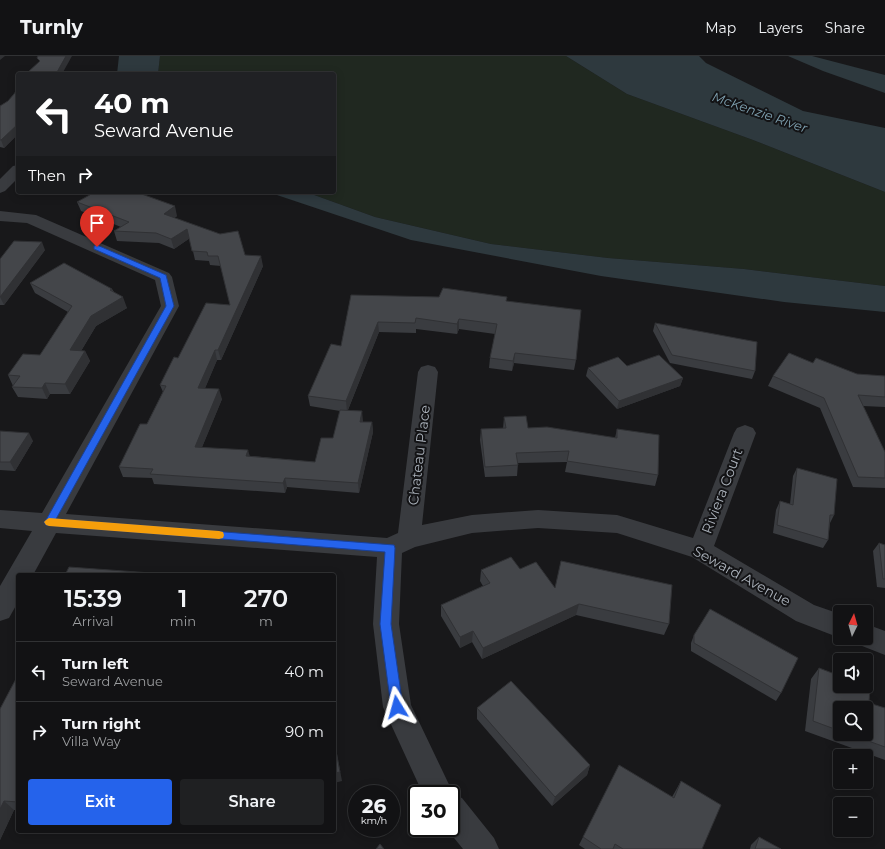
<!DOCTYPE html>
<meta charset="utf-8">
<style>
:root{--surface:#121214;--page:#1f2022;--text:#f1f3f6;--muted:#9c9ea0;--line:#313234;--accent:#2563eb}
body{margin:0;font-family:Montserrat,sans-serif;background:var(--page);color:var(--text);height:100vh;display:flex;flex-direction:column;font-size:15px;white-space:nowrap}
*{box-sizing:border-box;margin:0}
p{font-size:13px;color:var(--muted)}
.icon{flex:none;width:22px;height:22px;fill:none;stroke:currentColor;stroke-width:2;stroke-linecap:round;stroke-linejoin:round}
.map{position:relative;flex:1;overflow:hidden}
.panel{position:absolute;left:16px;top:517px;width:320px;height:260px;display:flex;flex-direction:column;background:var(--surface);border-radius:4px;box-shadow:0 2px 10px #0003,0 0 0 1px var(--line)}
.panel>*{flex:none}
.hud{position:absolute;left:16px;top:16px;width:320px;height:122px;border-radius:4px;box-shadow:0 2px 10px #0003,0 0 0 1px var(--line);background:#202124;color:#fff;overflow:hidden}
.needle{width:26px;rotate:5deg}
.fabs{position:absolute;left:833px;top:549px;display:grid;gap:8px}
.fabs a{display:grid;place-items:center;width:40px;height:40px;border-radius:4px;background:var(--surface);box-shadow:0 2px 10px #0003,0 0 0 1px var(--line);font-size:20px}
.speed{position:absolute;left:348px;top:729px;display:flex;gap:8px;font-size:20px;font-weight:700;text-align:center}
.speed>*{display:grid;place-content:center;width:52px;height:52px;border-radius:50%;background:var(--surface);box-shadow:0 2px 10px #0003,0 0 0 1px var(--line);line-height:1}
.speed small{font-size:10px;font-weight:400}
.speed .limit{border:2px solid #111;border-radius:6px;background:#fff;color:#111}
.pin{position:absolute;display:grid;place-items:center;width:34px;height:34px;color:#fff;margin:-41px -17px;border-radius:50% 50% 50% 0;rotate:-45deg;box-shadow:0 0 4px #0007}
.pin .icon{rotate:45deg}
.me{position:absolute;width:44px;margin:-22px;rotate:352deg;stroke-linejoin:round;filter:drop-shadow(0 0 3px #0008)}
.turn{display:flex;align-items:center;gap:14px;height:84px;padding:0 12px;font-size:18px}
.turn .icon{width:52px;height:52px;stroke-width:2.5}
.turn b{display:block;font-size:28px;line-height:34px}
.then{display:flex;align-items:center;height:38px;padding:0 12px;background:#0003;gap:8px;font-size:15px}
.eta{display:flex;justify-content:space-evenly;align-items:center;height:68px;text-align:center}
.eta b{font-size:24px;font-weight:600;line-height:28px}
.button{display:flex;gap:8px;margin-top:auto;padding:8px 12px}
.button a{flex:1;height:46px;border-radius:4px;background:var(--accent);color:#fff;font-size:16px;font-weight:600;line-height:46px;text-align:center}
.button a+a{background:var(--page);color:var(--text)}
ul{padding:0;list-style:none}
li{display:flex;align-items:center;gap:12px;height:60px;padding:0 12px;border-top:1px solid var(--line)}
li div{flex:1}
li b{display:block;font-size:15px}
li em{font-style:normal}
header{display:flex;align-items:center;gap:24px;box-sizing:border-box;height:56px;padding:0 20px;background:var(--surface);border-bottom:1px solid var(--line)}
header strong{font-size:19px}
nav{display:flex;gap:22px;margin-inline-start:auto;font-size:14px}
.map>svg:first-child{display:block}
.green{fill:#202820}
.water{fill:#2e393e}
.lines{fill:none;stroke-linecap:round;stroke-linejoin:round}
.street{fill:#393b3f;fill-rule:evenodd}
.wall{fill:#3a3c40;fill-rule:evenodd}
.shaded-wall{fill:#303134}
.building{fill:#44464a;stroke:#303134}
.route{fill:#2563eb;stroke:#184099}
.slow{fill:#f59e0b}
.labels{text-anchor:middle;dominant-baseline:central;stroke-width:4;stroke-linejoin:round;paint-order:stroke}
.far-water-label{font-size:13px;font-style:italic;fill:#81a4b4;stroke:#131315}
.street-label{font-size:14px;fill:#aab1ba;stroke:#131315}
</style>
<header>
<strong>Turnly</strong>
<nav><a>Map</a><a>Layers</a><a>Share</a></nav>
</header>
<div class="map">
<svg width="885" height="793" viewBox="0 0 885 793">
<rect width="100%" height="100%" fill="#18181a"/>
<!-- green -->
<polygon class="green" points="160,0 566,0 627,38 753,84 885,136 885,230 744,213 608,202 491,188 375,161 306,136 334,136 334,18 158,18"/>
<!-- water -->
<g class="water">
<polygon points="119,0 160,0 158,18 117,18"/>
<polygon points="566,0 699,0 706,7 803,55 885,72 885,136 753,84 627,38"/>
<polygon points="788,0 812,0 885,19 885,37 823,15"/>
<polygon points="268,136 306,136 375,161 491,188 608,202 744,213 885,230 885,256 784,246 601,220 411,184"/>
</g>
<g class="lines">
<!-- street -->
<g class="street">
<polygon points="18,109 18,122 5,135 0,137 0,123 13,110"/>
<polygon points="0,155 36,159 169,217 172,221 179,250 66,458 387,482 398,477 418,316 421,311 428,309 435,311 438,316 422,469 472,459 538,454 617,459 693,482 734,377 737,372 745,369 753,372 756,377 714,490 814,549 840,558 840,582 796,565 692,501 617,477 538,472 472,477 415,491 402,497 399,568 411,649 454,739 462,742 494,782 499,793 463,793 446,772 451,772 451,738 423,738 383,651 373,568 377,501 56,477 33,519 18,519 18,546 9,562 0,565 0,530 32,475 0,472 0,454 42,457 161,250 155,224 27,167 0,165"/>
<polygon points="866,568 885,575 885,599 857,588 854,582 866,582"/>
</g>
</g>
<!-- wall -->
<g class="wall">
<polygon points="18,32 18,78 4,92 0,91 0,50 8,45 14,38"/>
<polygon points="77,146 177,160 174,162 245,199 263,210 221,304 217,304 205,332 222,343 202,391 250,400 315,406 333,382 340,355 310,350 308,340 341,290 351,239 507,245 576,304 574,314 514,307 512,315 489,312 490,302 495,278 459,273 457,278 416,273 416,277 379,276 348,354 363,365 363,366 372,366 373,376 359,437 287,431 285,437 154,428 152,422 123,421 119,411 147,368 163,336 160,329 178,302 230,249 221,210 210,209 209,205 195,204 190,182 174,193 159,187 117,185 114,175 121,171 81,155"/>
<polygon points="45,194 4,249 0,249 0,203"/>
<polygon points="30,227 112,233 114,236 127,252 96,270 81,295 85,295 90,305 70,338 50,338 47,343 18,341 12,331 13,330 8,319 40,299 68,256 35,237"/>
<polygon points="655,267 755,315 752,323 670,307 653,275"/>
<polygon points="813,307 857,318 885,320 885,351 863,350 885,396 885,432 853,431 820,352 768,330 773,320"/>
<polygon points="627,310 683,322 680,330 617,353 586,320 588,312"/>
<polygon points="504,361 528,372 615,382 617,373 658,419 655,430 565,416 567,406 518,407 517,420 485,421 480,384 481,373 503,373"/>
<polygon points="0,375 33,385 15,415 0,414"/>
<polygon points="797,412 834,459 830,467 828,484 823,492 773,477 776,454 780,445 790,448 793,420"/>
<polygon points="879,487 885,489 885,532 877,531 873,495"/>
<polygon points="520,513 555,532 669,568 664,579 576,559 482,603 472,586 460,592 441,560 441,549 483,530 480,525 481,514"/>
<polygon points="694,579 781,637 776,645 691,595 691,587"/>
<path d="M819,612L869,647L885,652V704L805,675L811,623ZM840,652L866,678H840Z"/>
<polygon points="18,619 18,754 14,754 0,784 0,653"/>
<polygon points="477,652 590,709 587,719 552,750 477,663"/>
<polygon points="681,725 702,793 585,793 579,789 583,781 672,741 676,734"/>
<polygon points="759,781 781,793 750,793 751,789"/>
</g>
<!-- shaded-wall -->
<g class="shaded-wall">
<polygon points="0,0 5,0 0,4"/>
<polygon points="66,0 72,0 62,18 56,18"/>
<polygon points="18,68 18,78 4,92 1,84"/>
<polygon points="175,150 177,160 166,167 164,158"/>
<polygon points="187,173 190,182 174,193 171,183"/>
<polygon points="42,186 45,194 4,249 0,241"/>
<polygon points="261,200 263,210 221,304 218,294"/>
<polygon points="123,241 127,252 96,270 75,305 70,294 91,260"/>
<polygon points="459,263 459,273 457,278 457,268"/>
<polygon points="378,266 379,276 347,356 346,345"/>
<polygon points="215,294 217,304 201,342 198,332"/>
<polygon points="85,295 90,305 70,338 65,328"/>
<polygon points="515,297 514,307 512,315 513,305"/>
<polygon points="683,322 680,330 617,353 619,345"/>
<polygon points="45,327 50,338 47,343 42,332"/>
<polygon points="219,333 222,343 198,401 195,391"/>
<polygon points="362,355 363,365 361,375 360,366"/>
<polygon points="372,366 373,376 359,437 358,427"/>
<polygon points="29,377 33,385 15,415 10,406"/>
<polygon points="248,394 251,404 246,400"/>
<polygon points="285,422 287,431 285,437 283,427"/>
<polygon points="579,548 576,559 482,603 483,592"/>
<polygon points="473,575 472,586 460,592 460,581"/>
<polygon points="334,681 342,725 334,727"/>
<polygon points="590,709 587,719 552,750 555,741"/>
<polygon points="4,745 14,754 0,784 0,753"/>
</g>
<!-- building -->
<g class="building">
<polygon points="38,0 66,0 56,18 63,18 27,18 28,16 40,5 37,2"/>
<polygon points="18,32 18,68 1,84 0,84 0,50 8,45 14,38"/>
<polygon points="95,136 136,136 175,150 164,158 220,178 238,175 245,199 261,200 218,294 215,294 198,332 219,333 195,391 248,394 246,400 315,406 321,382 333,382 340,354 362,355 360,366 372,366 358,427 285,422 283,427 150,418 153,413 119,411 140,368 147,368 166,330 160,329 174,301 178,302 206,247 230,249 218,200 208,200 207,196 192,195 187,173 171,183 156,177 114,175 129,166 77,146"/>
<polygon points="14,185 42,186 0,241 0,203"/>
<polygon points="64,207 112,233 110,234 123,241 91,260 70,294 85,295 65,328 45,327 42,332 12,331 20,320 8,319 23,298 40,299 72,250 30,227"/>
<polygon points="443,232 507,241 506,245 581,254 576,304 515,297 513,305 490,302 497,268 459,263 457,268 416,262 415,267 378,266 346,345 308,340 331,288 341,290 351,239 439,241"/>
<polygon points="655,267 757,286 755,315 672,299"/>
<polygon points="789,297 813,307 816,302 857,318 885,320 885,341 858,339 885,396 885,422 858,421 824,342 773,320"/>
<polygon points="659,299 683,322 619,345 588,312 618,301 627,310"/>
<polygon points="526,360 528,372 547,371 617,382 617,373 659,379 658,419 567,405 569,395 516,397 518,409 485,411 481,373 506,372 504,361"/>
<polygon points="0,375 29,377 10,406 0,406"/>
<polygon points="797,412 837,423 834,459 830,459 828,484 777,469 780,445 793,449"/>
<polygon points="879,487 885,489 885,523 883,523"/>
<polygon points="511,501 520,513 536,506 555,532 561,505 672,529 669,568 579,548 483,592 473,575 460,581 441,549 490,527 481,514"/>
<polygon points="69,511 151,517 150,519 65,519"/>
<polygon points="710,553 798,602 781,637 694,587 694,579"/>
<polygon points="819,612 840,620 840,630 866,630 866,628 870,630 869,647 885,652 885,691 849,678 866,678 866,652 840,652 840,675 813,665"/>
<polygon points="18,619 18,746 4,745 0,753 0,653"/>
<polygon points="511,625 590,709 555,741 477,652"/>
<polygon points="334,685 340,716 334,717"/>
<polygon points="619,709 674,742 681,725 721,749 702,793 623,793 615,788 613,793 601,793 583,781"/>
<polygon points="759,781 781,793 755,793"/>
<polygon points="380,788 384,793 376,793"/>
</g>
<!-- route -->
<polygon class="route" points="97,189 166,219 174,250 56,463 394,489 395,492 391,568 403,651 401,655 397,656 393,655 391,651 380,568 385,496 46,469 44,466 46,464 166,250 160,222 94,193 94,190"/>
<!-- slow -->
<polygon class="slow" points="49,462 219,475 223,476 224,479 223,482 219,483 49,470 46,469 44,466 46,464"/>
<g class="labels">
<!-- far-water labels -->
<g class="far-water-label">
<text transform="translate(760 56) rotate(19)">McKenzie River</text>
</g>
<!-- street labels -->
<g class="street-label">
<text transform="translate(419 399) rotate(-83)">Chateau Place</text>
<text transform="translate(722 435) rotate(-69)">Riviera Court</text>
<text transform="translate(742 520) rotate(29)">Seward Avenue</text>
</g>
</g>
</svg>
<div class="fabs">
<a><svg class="needle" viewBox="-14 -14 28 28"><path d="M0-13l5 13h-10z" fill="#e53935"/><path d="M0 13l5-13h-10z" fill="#9c9ea0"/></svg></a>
<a><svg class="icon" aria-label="sound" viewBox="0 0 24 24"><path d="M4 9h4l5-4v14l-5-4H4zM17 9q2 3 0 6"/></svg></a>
<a><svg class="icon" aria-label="search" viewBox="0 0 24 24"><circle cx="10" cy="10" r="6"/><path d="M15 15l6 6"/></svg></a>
<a>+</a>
<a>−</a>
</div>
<div class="speed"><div>26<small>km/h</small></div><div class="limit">30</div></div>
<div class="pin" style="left:97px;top:191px;background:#d93025"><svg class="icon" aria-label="arrive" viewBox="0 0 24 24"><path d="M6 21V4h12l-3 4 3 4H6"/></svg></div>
<svg class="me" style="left:397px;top:651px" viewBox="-20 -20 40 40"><path d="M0-17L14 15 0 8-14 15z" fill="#2563eb" stroke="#fff" stroke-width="4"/></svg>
<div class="hud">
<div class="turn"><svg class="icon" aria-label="left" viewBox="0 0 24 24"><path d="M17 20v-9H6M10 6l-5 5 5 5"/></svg><div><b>40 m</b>Seward Avenue</div></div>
<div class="then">Then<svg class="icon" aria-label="right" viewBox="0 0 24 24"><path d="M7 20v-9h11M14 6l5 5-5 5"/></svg></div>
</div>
<section class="panel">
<div class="eta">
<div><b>15:39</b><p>Arrival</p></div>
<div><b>1</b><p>min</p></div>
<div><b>270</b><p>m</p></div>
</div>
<ul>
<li><svg class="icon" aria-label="left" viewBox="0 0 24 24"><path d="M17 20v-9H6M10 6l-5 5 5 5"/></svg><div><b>Turn left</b><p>Seward Avenue</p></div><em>40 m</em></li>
<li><svg class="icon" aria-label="right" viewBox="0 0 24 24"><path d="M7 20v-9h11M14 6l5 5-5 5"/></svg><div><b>Turn right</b><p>Villa Way</p></div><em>90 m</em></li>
</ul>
<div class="button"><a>Exit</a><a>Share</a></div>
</section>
</div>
